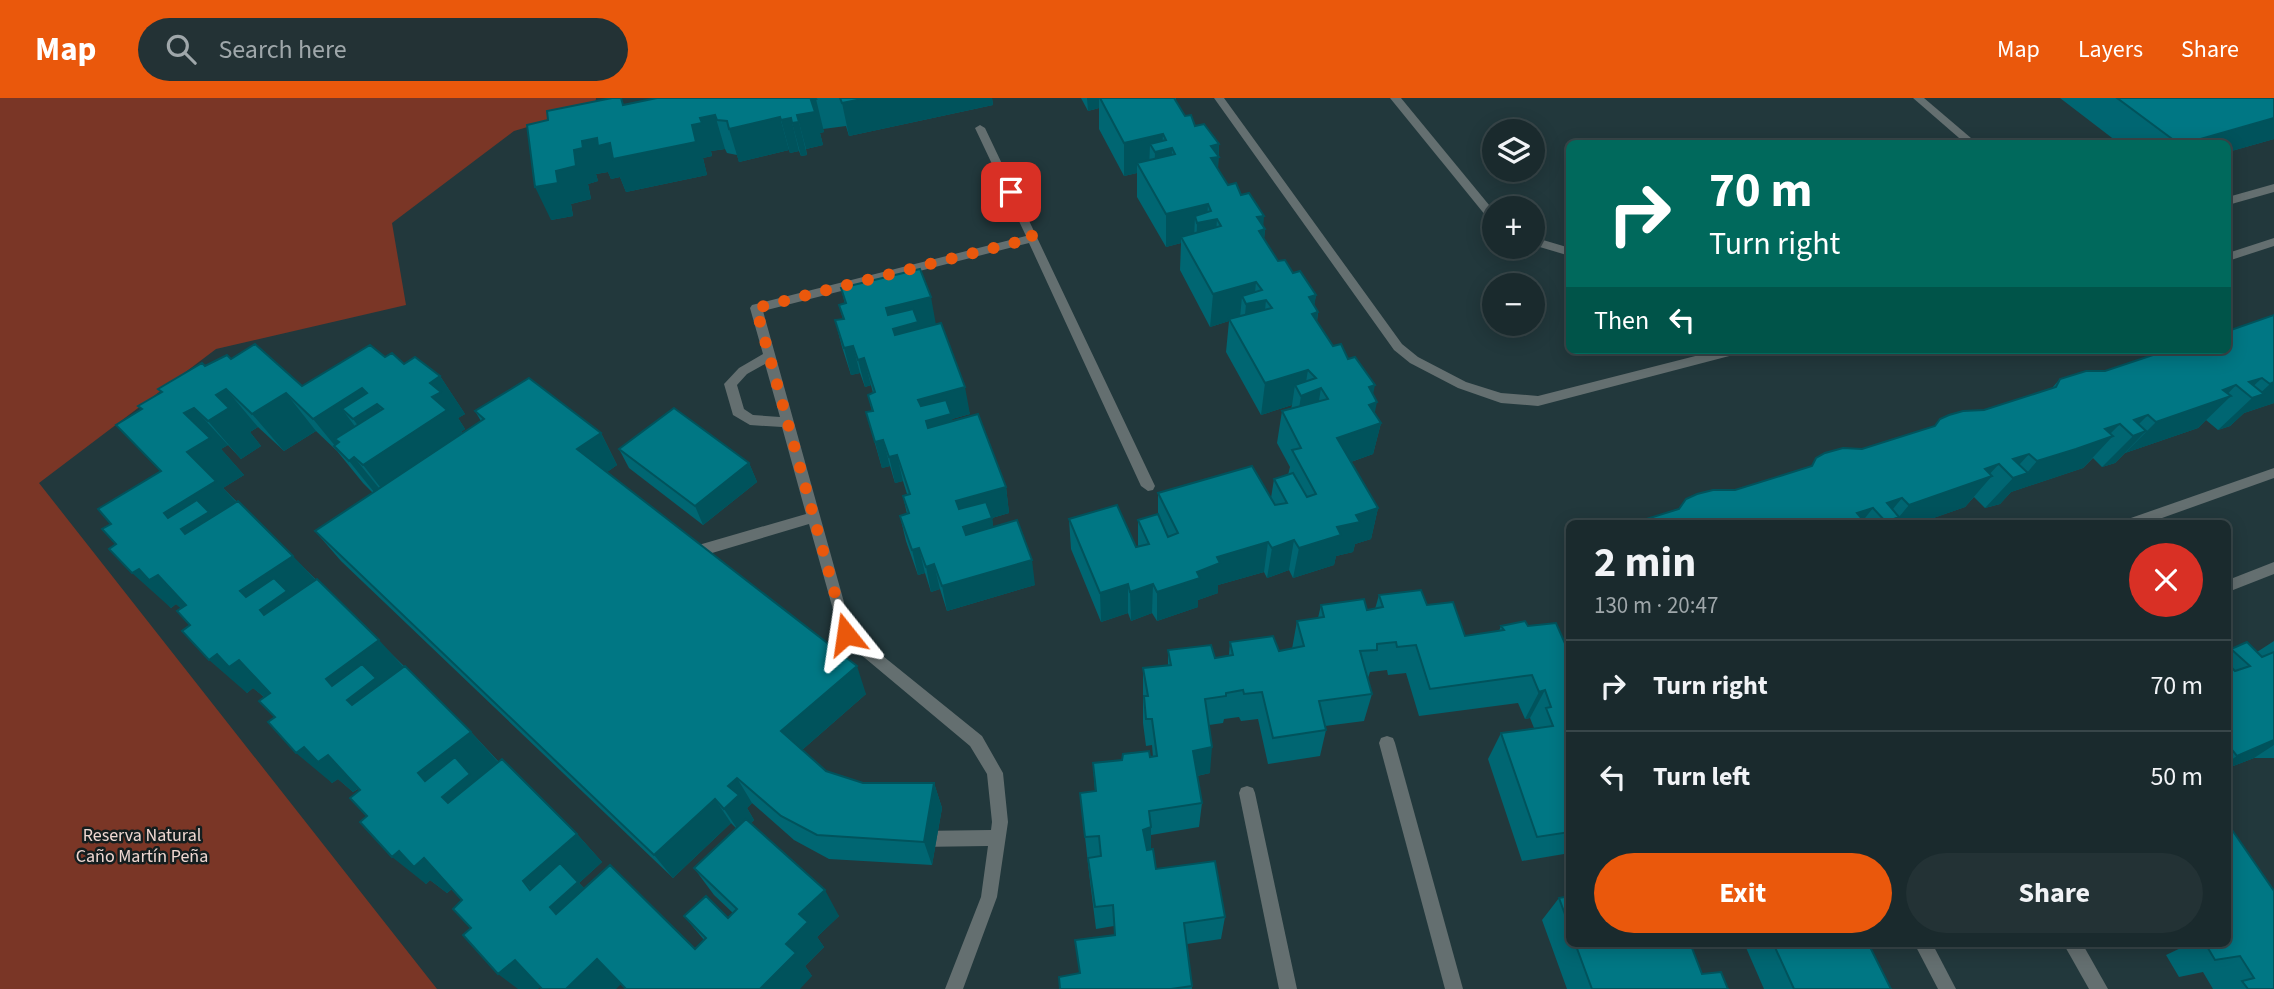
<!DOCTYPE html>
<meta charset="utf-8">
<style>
:root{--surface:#1a2a2d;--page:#233235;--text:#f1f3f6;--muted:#9fa7aa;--line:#384649;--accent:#ea580c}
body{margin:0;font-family:"Source Sans 3",sans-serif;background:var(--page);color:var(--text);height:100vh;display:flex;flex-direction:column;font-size:26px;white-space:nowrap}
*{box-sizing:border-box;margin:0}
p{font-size:23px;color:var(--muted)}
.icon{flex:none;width:38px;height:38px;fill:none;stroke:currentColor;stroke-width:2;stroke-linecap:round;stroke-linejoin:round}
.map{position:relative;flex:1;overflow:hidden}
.sheet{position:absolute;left:1566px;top:422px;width:665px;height:427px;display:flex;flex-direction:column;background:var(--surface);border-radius:10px;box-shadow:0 4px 18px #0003,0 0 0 2px var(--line)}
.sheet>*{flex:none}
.top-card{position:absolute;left:1566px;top:42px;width:665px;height:214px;border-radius:10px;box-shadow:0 4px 18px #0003,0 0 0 2px var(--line);background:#00695c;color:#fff;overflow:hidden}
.fabs{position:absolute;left:1482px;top:21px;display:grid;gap:14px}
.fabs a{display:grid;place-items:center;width:63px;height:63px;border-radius:50%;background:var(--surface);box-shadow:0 4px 18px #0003,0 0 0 2px var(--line);font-size:35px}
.pin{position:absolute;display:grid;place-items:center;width:60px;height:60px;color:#fff;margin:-30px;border-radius:14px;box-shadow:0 4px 10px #0006}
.me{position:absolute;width:77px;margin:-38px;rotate:345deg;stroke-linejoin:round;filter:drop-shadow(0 0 5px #0008)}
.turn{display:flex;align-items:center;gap:24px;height:147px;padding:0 28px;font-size:32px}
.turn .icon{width:91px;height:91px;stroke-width:2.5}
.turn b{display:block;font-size:49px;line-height:60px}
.then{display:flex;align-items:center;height:66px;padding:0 28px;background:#0003;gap:14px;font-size:26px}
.round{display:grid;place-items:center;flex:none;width:74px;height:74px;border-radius:37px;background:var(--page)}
.summary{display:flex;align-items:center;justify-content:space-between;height:119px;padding:0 28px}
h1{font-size:42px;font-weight:700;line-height:52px}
.cta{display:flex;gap:14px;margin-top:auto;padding:14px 28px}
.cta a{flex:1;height:80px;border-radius:42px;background:var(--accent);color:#fff;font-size:28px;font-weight:700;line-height:80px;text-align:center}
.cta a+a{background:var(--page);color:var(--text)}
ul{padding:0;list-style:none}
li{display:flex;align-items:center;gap:21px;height:91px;padding:0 28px;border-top:2px solid var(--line)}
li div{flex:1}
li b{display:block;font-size:26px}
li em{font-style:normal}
header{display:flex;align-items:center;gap:42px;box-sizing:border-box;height:98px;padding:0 35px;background:var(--accent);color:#fff}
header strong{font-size:33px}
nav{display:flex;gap:38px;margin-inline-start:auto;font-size:24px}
.search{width:490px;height:63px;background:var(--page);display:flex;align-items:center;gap:18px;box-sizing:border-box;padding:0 24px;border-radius:38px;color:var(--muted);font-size:26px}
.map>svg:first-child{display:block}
.green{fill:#7a3626}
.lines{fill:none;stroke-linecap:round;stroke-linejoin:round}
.service{fill:#646f70;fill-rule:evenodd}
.wall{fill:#006672;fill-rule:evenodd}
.shaded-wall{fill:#00535c}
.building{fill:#007784;stroke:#00535c;stroke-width:2}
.route{stroke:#ea580c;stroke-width:12;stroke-dasharray:0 21.6}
.labels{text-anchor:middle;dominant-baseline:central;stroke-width:5;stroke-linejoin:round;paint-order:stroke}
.park-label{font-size:18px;fill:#f0d8d2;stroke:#141e1f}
</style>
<header>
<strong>Map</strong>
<div class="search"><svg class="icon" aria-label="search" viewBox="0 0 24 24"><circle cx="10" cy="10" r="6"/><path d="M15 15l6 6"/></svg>Search here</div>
<nav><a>Map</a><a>Layers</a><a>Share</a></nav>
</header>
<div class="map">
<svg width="2274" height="891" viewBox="0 0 2274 891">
<rect width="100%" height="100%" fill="#22383c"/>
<!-- green -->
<polygon class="green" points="0,0 596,0 595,9 514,33 392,125 406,207 216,251 39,385 437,891 0,891"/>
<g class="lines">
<!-- service -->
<g class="service">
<polygon points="1214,0 1224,0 1402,246 1418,259 1466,284 1501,295 1538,298 1719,252 1743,252 1737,256 1538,308 1501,305 1458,290 1410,265 1394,252"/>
<polygon points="1390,0 1401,0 1494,113 1494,124 1490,123"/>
<polygon points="1913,0 1924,0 1978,46 1966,46"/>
<path d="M980,27L985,30L1155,388L1153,392L1148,393L1141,388L1029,145L763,213L852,533L982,638L1003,675L1008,724L997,799L963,891H945L981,799L988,748L918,749L912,746L910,741L912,736L918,733L991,732L992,724L987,676L970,648L841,540L809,426L702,458L697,456L695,452L697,448L702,446L806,416L782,329L750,327L733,317L724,286L739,270L763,256L750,210L752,207L1026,138L975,30ZM765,266L780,319L753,317L744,311L737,287L747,276Z"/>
<polygon points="2274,86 2274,94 2228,107 2228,99"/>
<polygon points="1533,139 1570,150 1570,158 1533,147"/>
<polygon points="2274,140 2274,148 2228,163 2228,155"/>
<polygon points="2274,370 2274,380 2148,425 2126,425 2128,421"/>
<polygon points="2274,464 2274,476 2228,494 2228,482"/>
<polygon points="1387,638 1393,640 1395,645 1463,891 1445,891 1379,645 1381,640"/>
<polygon points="1247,688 1253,690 1255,695 1297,891 1279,891 1239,695 1241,690"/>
<polygon points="1914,845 1932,845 1956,891 1938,891"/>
<polygon points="2063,845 2082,845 2108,891 2089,891"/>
</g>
</g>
<!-- wall -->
<g class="wall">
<polygon points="657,0 992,0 993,7 849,38 846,28 823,31 824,34 820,35 823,47 806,51 807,57 801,58 799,53 790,55 789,52 739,64 737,57 727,55 725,51 711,53 712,58 703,60 707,77 626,94 620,79 611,81 608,74 596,76 598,83 588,86 591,101 571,106 573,118 551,122 624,7"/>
<polygon points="1081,0 1176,0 1176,3 1185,18 1195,28 1219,46 1218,71 1228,87 1241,97 1263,128 1265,131 1264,141 1278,163 1316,197 1314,207 1318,214 1317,224 1333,248 1348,261 1373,297 1375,315 1381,325 1373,356 1351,364 1378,410 1371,441 1355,446 1353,454 1336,458 1334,467 1293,480 1289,472 1267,480 1264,474 1218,487 1218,495 1198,502 1198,509 1157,523 1152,515 1131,523 1128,515 1101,524 1071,451 1069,421 1136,449 1138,448 1138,422 1158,416 1158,395 1271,400 1274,381 1288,377 1290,369 1277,345 1282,313 1291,311 1292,307 1261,317 1226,254 1229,223 1210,229 1180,172 1181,145 1166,149 1137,99 1137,75 1124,78 1099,31 1099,10 1088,13"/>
<polygon points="2060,0 2274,0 2274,41 2228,54 2228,46 2120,46"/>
<polygon points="841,190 936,227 970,316 952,321 953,323 1006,389 1009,415 992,420 993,429 1035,487 947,513 940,491 931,494 925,475 918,477 906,443 900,418 907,416 903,398 907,396 903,383 895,385 890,368 882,370 866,314 872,313 868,297 873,295 871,287 865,289 860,275 851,277 842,249 835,222 843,221 839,207 845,206"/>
<polygon points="2274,217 2274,305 2244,315 2230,328 2218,332 2206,322 2198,330 2125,355 2115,365 2102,369 2093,360 2083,370 2011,394 2000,406 1985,410 1974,399 1965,409 1919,425 1639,425 1640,423 2052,290 2060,281 2228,252"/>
<path d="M385,259L440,278L465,316L458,320L465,331L461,334L462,335L481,323L475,313L601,335L617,367L607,374L866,596L802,652L826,673L863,685H934L942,710L932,767L829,761L794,742L752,705L747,710L754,722L751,725L839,818L817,839L824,849L805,868L812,878L621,886L471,830L462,802L452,791L447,795L430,782L426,786L367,718L360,692L358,691L353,694L338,681L332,685L275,619L264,599L253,590L247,595L190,527L181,510L176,506L171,510L116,446L111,426L161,373L142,311L205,268L231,261L302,288ZM258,329L284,353L316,333L337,353L363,385L373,395L315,433L341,463L673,780L731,725L736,730L694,770L714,797L733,815L728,820L684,818L704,842L695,851L585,791L579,785L602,764L577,736L499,664L471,634L223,390L244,377L221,351L228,347L241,361L261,348L250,334Z"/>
<polygon points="619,351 749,365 757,384 703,427 629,370"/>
<polygon points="1379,497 1427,507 1465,538 1499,533 1501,528 1528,528 1567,550 1570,550 1570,755 1522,763 1488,661 1501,635 1534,630 1530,620 1525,621 1518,605 1419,618 1406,575 1388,577 1387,572 1370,574 1368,580 1372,596 1364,623 1325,628 1326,632 1320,658 1268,666 1258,621 1241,623 1239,619 1224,621 1223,625 1209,627 1210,675 1197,678 1202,705 1199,729 1151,737 1151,751 1156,771 1225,819 1221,841 1187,846 1192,891 1060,891 1079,875 1115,837 1114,828 1096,831 1090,783 1080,695 1095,694 1093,665 1153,659 1152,647 1146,648 1143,625 1143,570 1168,567 1168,552 1215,560 1229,557 1230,544 1279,553 1292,551 1297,523 1318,520 1321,507 1367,512 1375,511"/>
<polygon points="2274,543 2274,660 2254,660 2228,670 2228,553 2231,551 2257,554"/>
<polygon points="1570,798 1570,845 1690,845 1702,876 1728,891 1567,891 1542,822 1559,800"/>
<polygon points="1744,845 1868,845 1891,891 1764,891"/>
<polygon points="2183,845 2228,845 2274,891 2213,891 2203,874 2179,879 2166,857 2185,848"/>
</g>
<!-- shaded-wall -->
<g class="shaded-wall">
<polygon points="867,0 992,0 993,7 849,38 842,5"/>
<polygon points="1087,0 1099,0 1099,10 1088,13"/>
<polygon points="816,1 824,34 820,35 823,47 806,51 797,17 811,2"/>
<polygon points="715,17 725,51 711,53 712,58 703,60 707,77 626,94 620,79 611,81 608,74 596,76 598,83 588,86 591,101 571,106 573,118 551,122 535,89 556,73 582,43 692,27 700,20"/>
<polygon points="780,19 789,52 739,64 729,31"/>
<polygon points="791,20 799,53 790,55 781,22"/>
<polygon points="2274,20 2274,41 2228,54 2228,46 2183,46"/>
<polygon points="799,24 807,57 801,58 792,25"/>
<polygon points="1163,36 1162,52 1172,50 1171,83 1154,87 1155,54 1150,46 1149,72 1137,65 1137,75 1124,78 1124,45"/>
<polygon points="1219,46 1217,92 1209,94 1211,48"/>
<polygon points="1208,106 1207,123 1217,121 1215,154 1196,158 1197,125 1195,118 1194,142 1181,139 1181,145 1166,149 1166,116"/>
<polygon points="1264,118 1263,132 1265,131 1262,164 1257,119"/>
<polygon points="1256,184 1254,205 1266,202 1263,234 1243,239 1246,206 1242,198 1240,220 1229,221 1229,223 1210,229 1213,196"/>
<polygon points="1316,197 1313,216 1318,214 1313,246 1309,199"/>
<polygon points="931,199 936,227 899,258 886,210"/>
<polygon points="853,248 860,275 851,277 844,250"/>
<polygon points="864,260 871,287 865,289 858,262"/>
<polygon points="1308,272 1304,296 1321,290 1316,322 1296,329 1301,298 1295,287 1292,307 1261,317 1265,285"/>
<polygon points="440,278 465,316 458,320 465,331 461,334 471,349 391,403 363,367 379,356 353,321 342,311 366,343 339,344 335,341 347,356 340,354 313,321 362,290 375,308 377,306 402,340 432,299 430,285"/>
<polygon points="2262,280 2246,295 2249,284"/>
<polygon points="2274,284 2274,305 2244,315 2230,328 2218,332 2252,300 2256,299 2270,286"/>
<polygon points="1375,287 1371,306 1377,304 1372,328 1381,325 1373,356 1331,371 1337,340 1369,289"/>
<polygon points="2236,287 2222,302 2231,298 2198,330 2125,355 2156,324 2223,292"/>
<polygon points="965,289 970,316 952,321 956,342 931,350 918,302"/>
<polygon points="226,291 258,329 250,334 261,348 241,361 208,323 216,297"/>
<polygon points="286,295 316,333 284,353 252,316"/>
<polygon points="194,310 228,347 221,351 244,377 223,390 250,419 205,456 164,415 187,354 184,315"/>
<polygon points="2148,317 2130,335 2134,322"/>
<polygon points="2120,326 2105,341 2113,338 2083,370 2011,394 2000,406 1985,410 2013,380 2026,376 2037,363 2105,331"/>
<polygon points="2146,333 2115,365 2102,369 2133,338"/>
<polygon points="601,335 617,367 595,383 577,351"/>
<polygon points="883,342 890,368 882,370 875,344"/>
<polygon points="2029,356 2010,377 2013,361"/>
<polygon points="897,357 903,383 895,385 889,359"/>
<polygon points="354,359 383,395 378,399 349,363"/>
<polygon points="749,365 757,384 703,427 695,408"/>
<polygon points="1999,366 1986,380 1992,378 1965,409 1919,425 1894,425 1909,407 1985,371"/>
<polygon points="1006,389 1009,415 961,429 956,403"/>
<polygon points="1902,400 1884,422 1887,405"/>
<polygon points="1378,410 1371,441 1355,446 1353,454 1336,458 1334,467 1293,480 1299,450 1337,429 1356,417"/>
<polygon points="1873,410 1861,425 1849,425 1857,415"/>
<polygon points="1899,419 1894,425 1886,425 1886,424"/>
<polygon points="992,420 996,446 968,454 963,429"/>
<polygon points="1294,442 1289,472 1267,480 1272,450"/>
<polygon points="1268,444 1264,474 1218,487 1218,495 1198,502 1198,509 1157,523 1157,494 1197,474 1217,459"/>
<polygon points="919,450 925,475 918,477 912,452"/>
<polygon points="293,458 326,493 299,551 240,493"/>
<polygon points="1032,462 1035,487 947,513 942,488"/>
<polygon points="934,466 940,491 931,494 926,469"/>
<polygon points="139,471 158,477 196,512 188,517 176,506 171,510 132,475"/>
<polygon points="1128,486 1128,515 1101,524 1100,495"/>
<polygon points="1153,486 1152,515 1131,523 1130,494"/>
<polygon points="379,542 410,576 352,607 326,581"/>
<polygon points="217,556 239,562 276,595 267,601 253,590 247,595 209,562"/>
<polygon points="857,568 866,596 794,659 781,633"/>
<polygon points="1545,592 1530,620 1525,621 1539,594"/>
<polygon points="471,634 499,665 448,705 418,675"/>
<polygon points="2274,642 2274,647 2254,660 2228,670 2228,664 2237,658"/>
<polygon points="304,649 328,657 363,687 353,694 338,681 332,685 296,655"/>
<polygon points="1212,649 1210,675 1191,679 1193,653"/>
<polygon points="737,680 752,705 747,710 754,722 740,735 724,711 728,688"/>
<polygon points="934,685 942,710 932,767 924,744"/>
<polygon points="715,701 731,725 673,780 654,757"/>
<polygon points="1151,729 1151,753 1143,756 1143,732"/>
<polygon points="577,736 602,764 579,785 603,811 583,842 523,783"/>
<polygon points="399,753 424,760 456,787 447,795 430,782 426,786 392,759"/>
<polygon points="825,792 839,818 817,839 824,849 805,868 812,878 800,891 760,891 786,846 799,816"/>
<polygon points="597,861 623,884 616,891 566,891"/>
<polygon points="515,862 544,885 538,891 518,891 498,876"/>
</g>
<!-- building -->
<g class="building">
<polygon points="612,0 621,0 623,7 657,0 815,0 816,1 811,2 815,14 797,17 799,24 792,25 791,20 781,22 780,19 729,31 727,23 717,22 715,17 700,20 702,25 692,27 696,44 613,61 610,45 598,48 597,40 582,43 583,50 574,52 576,68 556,73 558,85 535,89 527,27 548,22 547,13"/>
<polygon points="840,0 867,0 842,5"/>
<polygon points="1100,0 1174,0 1185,18 1191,17 1195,28 1204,26 1219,46 1211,48 1219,59 1211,60 1228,87 1236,85 1241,97 1249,95 1264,118 1257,119 1265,131 1259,133 1278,163 1285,162 1293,175 1300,173 1316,197 1309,199 1318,214 1312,216 1333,248 1341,246 1348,261 1355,259 1375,287 1369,289 1377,304 1369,307 1381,325 1337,340 1378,410 1356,417 1360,424 1337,429 1341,437 1299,450 1294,442 1272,450 1268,444 1217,459 1220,465 1197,474 1200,480 1157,494 1153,486 1130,494 1128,486 1100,495 1069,421 1117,407 1136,449 1149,446 1138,422 1158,416 1168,439 1178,435 1158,395 1252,368 1275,407 1287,405 1274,381 1293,375 1307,399 1316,396 1292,352 1301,350 1282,313 1328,301 1321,290 1301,298 1295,287 1316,280 1308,272 1265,285 1229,221 1272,210 1266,202 1246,206 1242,198 1262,192 1256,184 1213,196 1181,139 1221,128 1217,121 1197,125 1195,118 1211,113 1208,106 1166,116 1137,65 1175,56 1172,50 1155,54 1150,46 1166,42 1163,36 1124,45"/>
<polygon points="2117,0 2274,0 2274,20 2183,46 2179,46"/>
<polygon points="920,171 931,199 886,210 888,217 913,211 918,224 893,231 895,237 941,225 965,289 918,302 921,308 946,302 951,316 926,323 928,330 978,316 1006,389 956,403 959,411 986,404 992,420 963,429 966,437 1017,422 1032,462 942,488 934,466 926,469 919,450 912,452 900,418 909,415 903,398 910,396 897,357 889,359 883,342 875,344 866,314 873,313 868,297 875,294 864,260 858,262 853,248 844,250 835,222 844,221 839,207 846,205 841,190"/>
<polygon points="2274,217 2274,284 2270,286 2262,280 2249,284 2264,296 2252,300 2236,287 2223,292 2231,298 2156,324 2148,317 2134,322 2146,333 2133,338 2120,326 2105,331 2113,338 2076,351 2037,363 2029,356 2013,361 2028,375 2013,380 1999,366 1985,371 1992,378 1909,407 1902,400 1887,405 1899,419 1886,424 1873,410 1857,415 1863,422 1854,425 1642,425 1640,423 1679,411 1686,401 1697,396 1713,392 1735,392 1812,368 1816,360 1825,355 1843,350 1862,351 1935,328 1940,321 1949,317 1963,313 1984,312 2056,289 2060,281 2086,273 2105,273 2168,252 2228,252 2228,233"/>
<polygon points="255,246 302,288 370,247 385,259 392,255 404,266 415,259 440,278 430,285 441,294 432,299 447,312 363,367 354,359 349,363 334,348 339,344 335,341 383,311 377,306 353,321 342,311 367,295 362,290 313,321 286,295 252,316 226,291 216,297 229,310 208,323 194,310 184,315 210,340 187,354 216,383 164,415 168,420 197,402 209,414 181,431 185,436 238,403 293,458 240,493 246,499 274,480 287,493 260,512 264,517 317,481 379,542 326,581 332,588 362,566 376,580 347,602 352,607 405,568 471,634 418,675 425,683 455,659 470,676 442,699 448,705 502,661 577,736 523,783 530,792 560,765 578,784 550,809 556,816 610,767 695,851 706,840 684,818 706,798 728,820 737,811 694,770 746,721 825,792 799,816 808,824 786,846 796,855 760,891 626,891 597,861 566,891 542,891 515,862 498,876 463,837 471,830 453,811 462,802 424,760 414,769 399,753 392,759 360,724 367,718 350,700 360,692 328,657 318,664 304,649 296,655 268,624 275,619 259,603 270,595 239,562 229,569 217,556 209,562 182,533 190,527 177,513 186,507 158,477 149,482 139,471 132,475 109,451 116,446 102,431 111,426 98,411 161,373 116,327 142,311 138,308 162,294 158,291 202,265 205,268 227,257 231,261"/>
<polygon points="529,280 601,335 577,351 857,568 781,633 826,673 863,685 934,685 924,744 817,737 781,718 737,680 728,688 739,697 724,711 715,701 654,757 315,433 484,321 475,313"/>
<polygon points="674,310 749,365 695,408 619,351"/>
<polygon points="1421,492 1427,507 1453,504 1465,538 1504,532 1501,528 1525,523 1528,528 1556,525 1567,550 1570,550 1570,734 1537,739 1501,635 1553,628 1546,610 1551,609 1545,592 1539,594 1532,577 1430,591 1416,547 1397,549 1396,544 1377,546 1377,552 1360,553 1372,596 1319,603 1326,632 1273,640 1262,594 1244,596 1243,592 1226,595 1226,598 1205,601 1212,649 1193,653 1202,705 1149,713 1151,729 1143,732 1147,752 1153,751 1156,771 1215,763 1225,819 1184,825 1192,888 1171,891 1060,891 1059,879 1080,875 1075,842 1115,837 1113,807 1095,809 1088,760 1101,758 1099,738 1085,739 1080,695 1096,693 1093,665 1122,662 1123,656 1149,653 1150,659 1157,658 1152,621 1146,621 1144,598 1148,598 1143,570 1171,567 1168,552 1211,547 1215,560 1233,557 1230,544 1273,538 1279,553 1304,548 1297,523 1324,519 1321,507 1364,501 1367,512 1383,509 1379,497"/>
<polygon points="2247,544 2262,559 2274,554 2274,642 2237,658 2228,647 2228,566 2235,573 2250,568 2231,551"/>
<polygon points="2228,726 2274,793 2274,891 2248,891 2242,883 2254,880 2240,858 2215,862 2205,845 2228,845"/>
<polygon points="1570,798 1570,830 1559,800"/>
<polygon points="1575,845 1690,845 1702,876 1721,874 1728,891 1592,891"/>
<polygon points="1773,845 1868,845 1891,891 1794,891"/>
</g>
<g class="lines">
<!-- route -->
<polyline class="route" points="846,536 756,210 1033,140 1011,94"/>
</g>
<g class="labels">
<!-- park labels -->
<g class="park-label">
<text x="142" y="737">Reserva Natural<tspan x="142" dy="21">Caño Martín Peña</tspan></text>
</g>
</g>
</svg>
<div class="fabs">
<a><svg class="icon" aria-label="layers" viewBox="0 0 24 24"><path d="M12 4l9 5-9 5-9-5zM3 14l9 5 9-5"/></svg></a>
<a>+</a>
<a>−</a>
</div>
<div class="pin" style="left:1011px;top:94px;background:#d93025"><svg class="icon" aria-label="arrive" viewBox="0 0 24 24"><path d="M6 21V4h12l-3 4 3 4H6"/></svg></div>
<svg class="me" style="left:846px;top:536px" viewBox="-20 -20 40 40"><path d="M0-17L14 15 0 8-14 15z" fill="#ea580c" stroke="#fff" stroke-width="4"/></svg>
<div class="top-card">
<div class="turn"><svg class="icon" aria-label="right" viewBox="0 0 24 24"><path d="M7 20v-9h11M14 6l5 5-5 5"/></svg><div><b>70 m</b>Turn right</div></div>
<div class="then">Then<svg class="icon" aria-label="left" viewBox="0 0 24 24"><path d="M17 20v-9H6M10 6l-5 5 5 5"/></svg></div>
</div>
<section class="sheet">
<div class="summary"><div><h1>2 min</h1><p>130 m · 20:47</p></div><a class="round" style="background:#d93025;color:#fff"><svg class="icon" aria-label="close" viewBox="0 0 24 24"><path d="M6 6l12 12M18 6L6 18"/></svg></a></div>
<ul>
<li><svg class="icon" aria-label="right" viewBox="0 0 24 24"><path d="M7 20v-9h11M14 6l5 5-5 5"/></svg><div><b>Turn right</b></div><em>70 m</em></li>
<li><svg class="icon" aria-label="left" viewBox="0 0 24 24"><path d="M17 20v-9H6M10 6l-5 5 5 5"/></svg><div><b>Turn left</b></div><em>50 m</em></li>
</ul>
<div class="cta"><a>Exit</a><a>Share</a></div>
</section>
</div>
